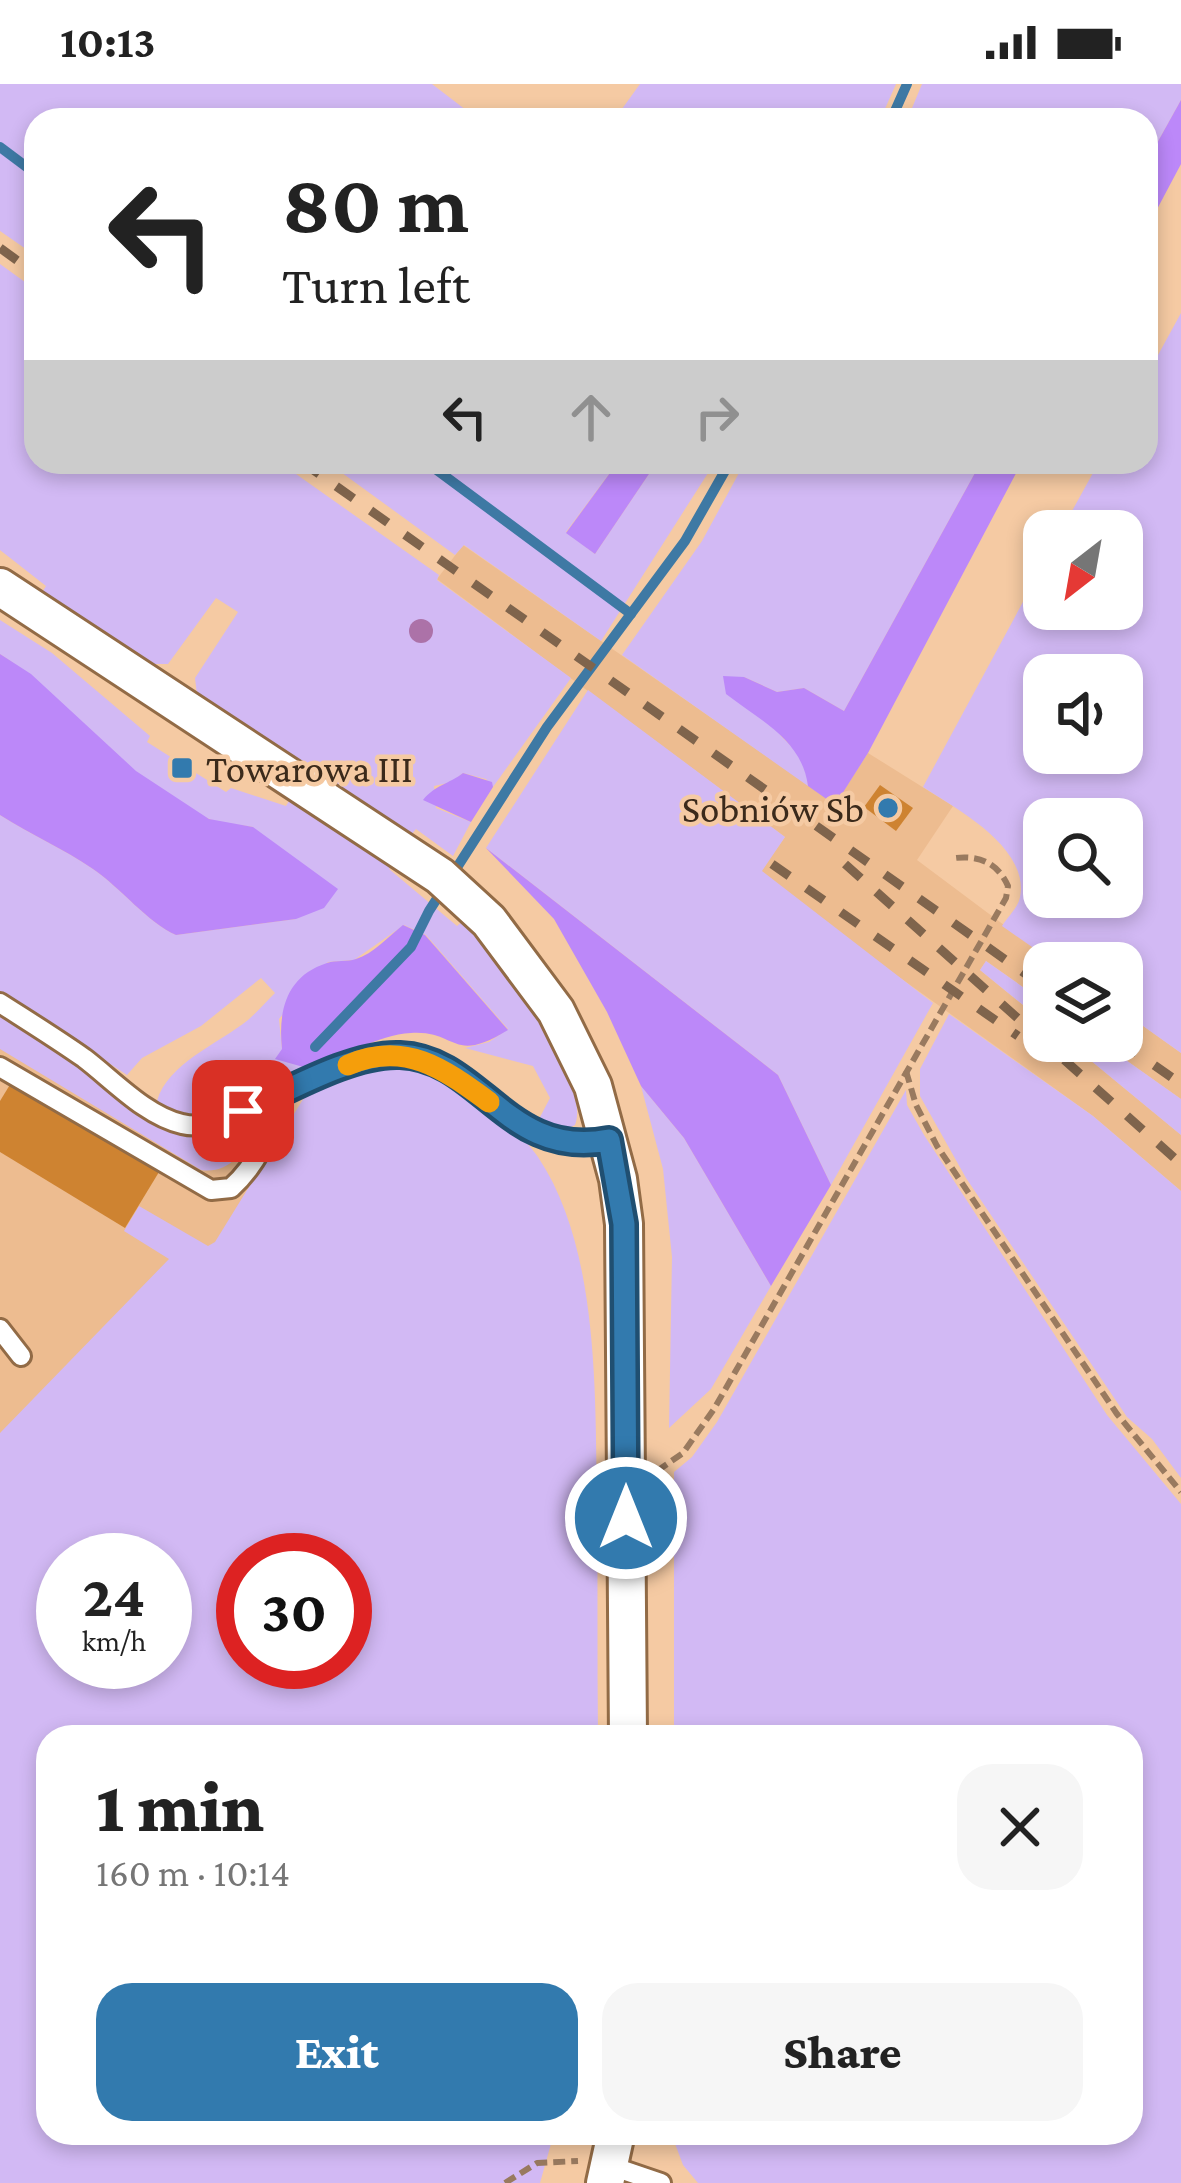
<!DOCTYPE html>
<meta charset="utf-8">
<style>
:root{--surface:#fff;--page:#f6f6f6;--text:#222;--muted:#767676;--accent:#327aae}
body{margin:0;font-family:"Crimson Pro",serif;background:var(--page);color:var(--text);height:100vh;display:flex;flex-direction:column;font-size:45px;white-space:nowrap}
*{box-sizing:border-box;margin:0}
p{font-size:39px;color:var(--muted)}
.icon{flex:none;width:66px;height:66px;fill:none;stroke:currentColor;stroke-width:2;stroke-linecap:round;stroke-linejoin:round}
.map{position:relative;flex:1;overflow:hidden}
.drawer{position:absolute;left:36px;top:1641px;width:1107px;height:420px;display:flex;flex-direction:column;background:var(--surface);border-radius:36px;box-shadow:0 6px 18px #0003}
.drawer>*{flex:none}
.banner{position:absolute;left:24px;top:24px;width:1134px;height:366px;border-radius:36px;box-shadow:0 6px 18px #0003;background:#fff;color:var(--text);overflow:hidden}
.needle{width:78px;rotate:211deg}
.tools{position:absolute;left:1023px;top:426px;display:grid;gap:24px}
.tools a{display:grid;place-items:center;width:120px;height:120px;border-radius:24px;background:var(--surface);box-shadow:0 6px 18px #0003;font-size:60px}
.speed{position:absolute;left:36px;top:1449px;display:flex;gap:24px;font-size:60px;font-weight:700;text-align:center}
.speed>*{display:grid;place-content:center;width:156px;height:156px;border-radius:50%;background:var(--surface);box-shadow:0 6px 18px #0003;line-height:1}
.speed small{font-size:30px;font-weight:400}
.speed .limit{border:18px solid #d22;background:#fff;color:#111}
.pin{position:absolute;display:grid;place-items:center;width:102px;height:102px;color:#fff;margin:-51px;border-radius:24px;box-shadow:0 6px 18px #0006}
.me{position:absolute;width:132px;margin:-66px;rotate:0deg;stroke-linejoin:round;filter:drop-shadow(0 0 9px #0008)}
.turn{display:flex;align-items:center;gap:42px;height:252px;padding:0 60px;font-size:54px}
.turn .icon{width:156px;height:156px;stroke-width:2.5}
.turn b{display:block;font-size:84px;line-height:102px}
.lanes{display:flex;align-items:center;height:114px;padding:0 60px;background:#0003;justify-content:center;gap:60px;direction:ltr}
.lanes .off{opacity:.35}
.round{display:grid;place-items:center;flex:none;width:126px;height:126px;border-radius:36px;background:var(--page)}
.summary{display:flex;align-items:center;justify-content:space-between;height:204px;padding:0 60px}
h1{font-size:72px;font-weight:800;line-height:90px}
.button{display:flex;gap:24px;margin-top:auto;padding:24px 60px}
.button a{flex:1;height:138px;border-radius:36px;background:var(--accent);color:#fff;font-size:48px;font-weight:800;line-height:138px;text-align:center}
.button a+a{background:var(--page);color:var(--text)}
.status{display:flex;justify-content:space-between;align-items:center;height:84px;padding:0 60px;background:var(--surface);direction:ltr}
.status svg{height:33px;fill:currentColor}
.map>svg:first-child{display:block}
.built{fill:#edbc90}
.green{fill:#d2b9f4;fill-rule:evenodd}
.forest{fill:#bc88f9}
.lines{fill:none;stroke-linecap:round;stroke-linejoin:round}
.stream{stroke:#3e79a4;stroke-width:10}
.building{fill:#ce8331}
.lane-casing{stroke:#926b46;stroke-width:24}
.street-casing{stroke:#926b46;stroke-width:42}
.path{stroke:#997a5f;stroke-width:6;stroke-dasharray:12 6;stroke-linecap:butt}
.lane{stroke:#fff;stroke-width:18}
.street{stroke:#fff;stroke-width:36}
.rail{stroke:#7f644c;stroke-width:9;stroke-dasharray:21 21;stroke-linecap:butt}
.tree{fill:#ac72a8}
.route-casing{stroke:#204f71;stroke-width:30}
.route{stroke:#327aae;stroke-width:21}
.slow{stroke:#f59e0b;stroke-width:21}
.poi-dot{fill:#327aae;stroke:#f5caa3;stroke-width:4.5}
.labels{text-anchor:middle;dominant-baseline:central;stroke-width:9;stroke-linejoin:round;paint-order:stroke}
.poi-label{font-size:39px;fill:#3b2a1b;stroke:#f5caa3;text-anchor:start}
</style>
<div class="status"><b>10:13</b><svg viewBox="0 0 49 12"><path d="M0 12V9h3v3zM5 12V6h3v6zM10 12V3h3v9zM15 12V0h3v12zM26 1h20v11H26zM47 4h2v5h-2z"/></svg></div>
<div class="map">
<svg width="1181" height="2099" viewBox="0 0 1181 2099">
<rect width="100%" height="100%" fill="#f5caa3"/>
<!-- built -->
<g class="built">
<polygon points="463,461 835,720 868,669 953,722 917,776 1055,879 1044,879 1044,918 986,877 980,886 1044,938 1044,957 1067,957 1181,1051 1181,1107 1093,1032 878,878 761,787 785,753 437,495"/>
<polygon points="1122,927 1181,969 1181,1015 1099,957 1122,957"/>
<polygon points="0,937 183,1056 299,1032 214,1168 0,1369"/>
</g>
<!-- green -->
<g class="green">
<polygon points="0,0 432,0 479,36 75,36 70,32 67,36 36,36 36,172 0,147"/>
<polygon points="640,0 896,0 880,36 614,36"/>
<polygon points="922,0 1181,0 1181,16 1146,79 1146,36 907,36"/>
<polygon points="0,180 36,206 36,378 279,378 439,491 437,496 571,594 493,703 486,695 463,689 452,698 434,702 436,724 471,738 453,772 416,745 411,751 197,611 195,594 238,528 216,514 168,580 148,580 40,512 46,502 0,466"/>
<path d="M1181,229V969L1122,927V879H1055L1002,842C1007,834 1016,825 1019,817C1034,766 957,725 923,703L1044,479V525H1122V447H1061L1099,378H1146V293ZM1044,591H1122V669H1044ZM1044,735H1122V813H1044Z"/>
<polygon points="327,378 618,378 566,448 595,470 657,378 715,378 601,557 464,461 455,471"/>
<polygon points="745,378 981,378 844,627 804,604 777,608 744,593 781,652 805,676 808,702 622,571 702,457"/>
<path d="M0,536L52,569L150,652L147,658L226,708L231,704L286,722L292,712L393,779L389,785L457,842L463,837C494,873 593,995 575,1041L565,1046L539,1035L550,1014L533,982L465,964L489,958L508,945L426,851L404,841L354,876L328,878L279,935L282,965L314,986L211,1030C189,1032 175,1029 157,1017C168,979 218,960 248,936C257,928 266,918 275,909L261,894L201,942L142,974L127,991L0,908V731C30,750 64,765 93,785C121,804 148,839 176,851L296,835L253,743C238,740 220,740 207,734C126,697 73,618 0,570Z"/>
<polygon points="588,606 785,753 762,787 933,919 831,1101 778,991 486,764"/>
<polygon points="986,877 1044,918 1044,938 980,886"/>
<path d="M0,929L176,1047L197,1049L241,1039L248,1046C246,1070 227,1090 201,1086L0,965Z"/>
<polygon points="949,930 1093,1032 1181,1107 1181,1394 1152,1355 1127,1333 966,1094 920,1012 920,985"/>
<polygon points="1067,957 1099,957 1181,1015 1181,1051"/>
<path d="M376,979C420,981 441,992 477,1018C497,1032 524,1052 538,1073C599,1164 595,1308 597,1414C598,1493 597,1573 598,1653H48V2049H554L540,2099H0V1349L169,1175L124,1147L139,1122L208,1162L215,1158L310,1004ZM63,1476H165V1578H63ZM243,1476H345V1578H243Z"/>
<polygon points="641,1002 684,1054 771,1202 711,1305 669,1344 672,1173 663,1085"/>
<polygon points="906,1006 907,1021 924,1051 1107,1331 1181,1420 1181,2099 698,2099 683,2081 671,2049 1131,2049 1131,1653 674,1653 674,1388 692,1373 717,1338"/>
</g>
<!-- forest -->
<g class="forest">
<polygon points="1181,16 1181,80 1146,146 1146,79"/>
<polygon points="618,378 657,378 595,470 566,449"/>
<path d="M981,378H1022L868,669L835,721L808,702C802,656 761,637 726,610L723,592L744,593L777,608L804,604L844,627Z"/>
<path d="M0,570L31,590L136,687L209,735L253,743L338,805L324,824L296,835L176,851C148,839 121,804 93,785C64,765 30,750 0,731Z"/>
<path d="M463,689L492,698L493,703L471,738L423,716C435,701 449,700 463,689Z"/>
<polygon points="486,764 778,991 831,1101 771,1202 684,1054 641,1002 607,928 554,835"/>
<path d="M403,841L425,851L508,946C451,981 458,946 411,949C377,951 344,972 314,986L275,975L282,965C278,927 286,892 327,879C336,876 347,878 356,875C373,870 389,852 403,841Z"/>
</g>
<g class="lines">
<!-- stream -->
<g class="stream">
<polyline points="891,36 907,0"/>
<polyline points="0,63 36,90"/>
<polyline points="426,378 631,530"/>
<polyline points="315,963 411,863 429,827 547,643 685,457 730,378"/>
</g>
</g>
<!-- building -->
<g class="building">
<polygon points="880,701 913,724 896,747 864,723"/>
<polygon points="11,999 159,1088 125,1144 0,1068 0,1017"/>
</g>
<g class="lines">
<!-- lane casing -->
<g class="lane-casing">
<g id="lane">
<path d="M0,919C28,937 57,955 84,974C113,996 146,1032 182,1040C242,1055 340,956 415,973C492,990 510,1075 609,1056"/>
<path d="M0,983L211,1106L231,1104C252,1085 280,1043 271,1014"/>
<polyline points="0,1245 21,1272"/>
<polyline points="611,2082 661,2099"/>
</g>
</g>
<!-- street casing -->
<g class="street-casing">
<g id="street">
<polyline points="0,503 440,792 489,837 556,927 593,1002 618,1095 624,1140 628,1653"/>
<polyline points="605,2099 616,2049"/>
</g>
</g>
<!-- path -->
<g class="path">
<polyline points="906,987 916,1021 937,1062 1117,1330 1181,1408"/>
<path d="M657,1387L683,1369L714,1325L1006,814L1008,802C998,779 979,771 955,774"/>
<polyline points="505,2099 537,2079 578,2077"/>
</g>
<!-- lane -->
<use href="#lane" class="lane"/>
<!-- street -->
<use href="#street" class="street"/>
<!-- rail -->
<g class="rail">
<polyline points="0,164 36,190"/>
<polyline points="302,378 1044,903"/>
<polyline points="772,780 1018,952"/>
<polyline points="845,780 1181,1080"/>
<polyline points="1120,957 1181,1000"/>
</g>
</g>
<!-- trees -->
<circle class="tree" cx="421" cy="547" r="12"/>
<g class="lines">
<!-- route casing -->
<g class="route-casing">
<path id="route" d="M243,1027C288,1007 352,969 400,971C481,974 507,1076 609,1056L624,1140L626,1434"/>
</g>
<!-- route -->
<use href="#route" class="route"/>
<!-- slow -->
<path class="slow" d="M348,981C405,956 444,985 489,1018"/>
</g>
<!-- markers -->
<g class="poi-dot">
<rect x="170" y="672" width="24" height="24" rx="6"/>
<circle cx="888" cy="724" r="12"/>
</g>
<g class="labels">
<!-- poi labels -->
<g class="poi-label">
<text x="206" y="684">Towarowa III</text>
<text x="864" y="724" text-anchor="end">Sobniów Sb</text>
</g>
</g>
</svg>
<div class="tools">
<a><svg class="needle" viewBox="-14 -14 28 28"><path d="M0-13l5 13h-10z" fill="#e53935"/><path d="M0 13l5-13h-10z" fill="#767676"/></svg></a>
<a><svg class="icon" aria-label="sound" viewBox="0 0 24 24"><path d="M4 9h4l5-4v14l-5-4H4zM17 9q2 3 0 6"/></svg></a>
<a><svg class="icon" aria-label="search" viewBox="0 0 24 24"><circle cx="10" cy="10" r="6"/><path d="M15 15l6 6"/></svg></a>
<a><svg class="icon" aria-label="layers" viewBox="0 0 24 24"><path d="M12 4l9 5-9 5-9-5zM3 14l9 5 9-5"/></svg></a>
</div>
<div class="speed"><div>24<small>km/h</small></div><div class="limit">30</div></div>
<div class="pin" style="left:243px;top:1027px;background:#d93025"><svg class="icon" aria-label="arrive" viewBox="0 0 24 24"><path d="M6 21V4h12l-3 4 3 4H6"/></svg></div>
<svg class="me" style="left:626px;top:1434px" viewBox="-20 -20 40 40"><circle r="17" fill="#327aae" stroke="#fff" stroke-width="3"/><path d="M0-11L8 9 0 5-8 9z" fill="#fff"/></svg>
<div class="banner">
<div class="turn"><svg class="icon" aria-label="left" viewBox="0 0 24 24"><path d="M17 20v-9H6M10 6l-5 5 5 5"/></svg><div><b>80 m</b>Turn left</div></div>
<div class="lanes"><svg class="icon" aria-label="left" viewBox="0 0 24 24"><path d="M17 20v-9H6M10 6l-5 5 5 5"/></svg><svg class="icon off" aria-label="ahead" viewBox="0 0 24 24"><path d="M12 20V5M6 11l6-6 6 6"/></svg><svg class="icon off" aria-label="right" viewBox="0 0 24 24"><path d="M7 20v-9h11M14 6l5 5-5 5"/></svg></div>
</div>
<section class="drawer">
<div class="summary"><div><h1>1 min</h1><p>160 m · 10:14</p></div><a class="round"><svg class="icon" aria-label="close" viewBox="0 0 24 24"><path d="M6 6l12 12M18 6L6 18"/></svg></a></div>
<div class="button"><a>Exit</a><a>Share</a></div>
</section>
</div>
